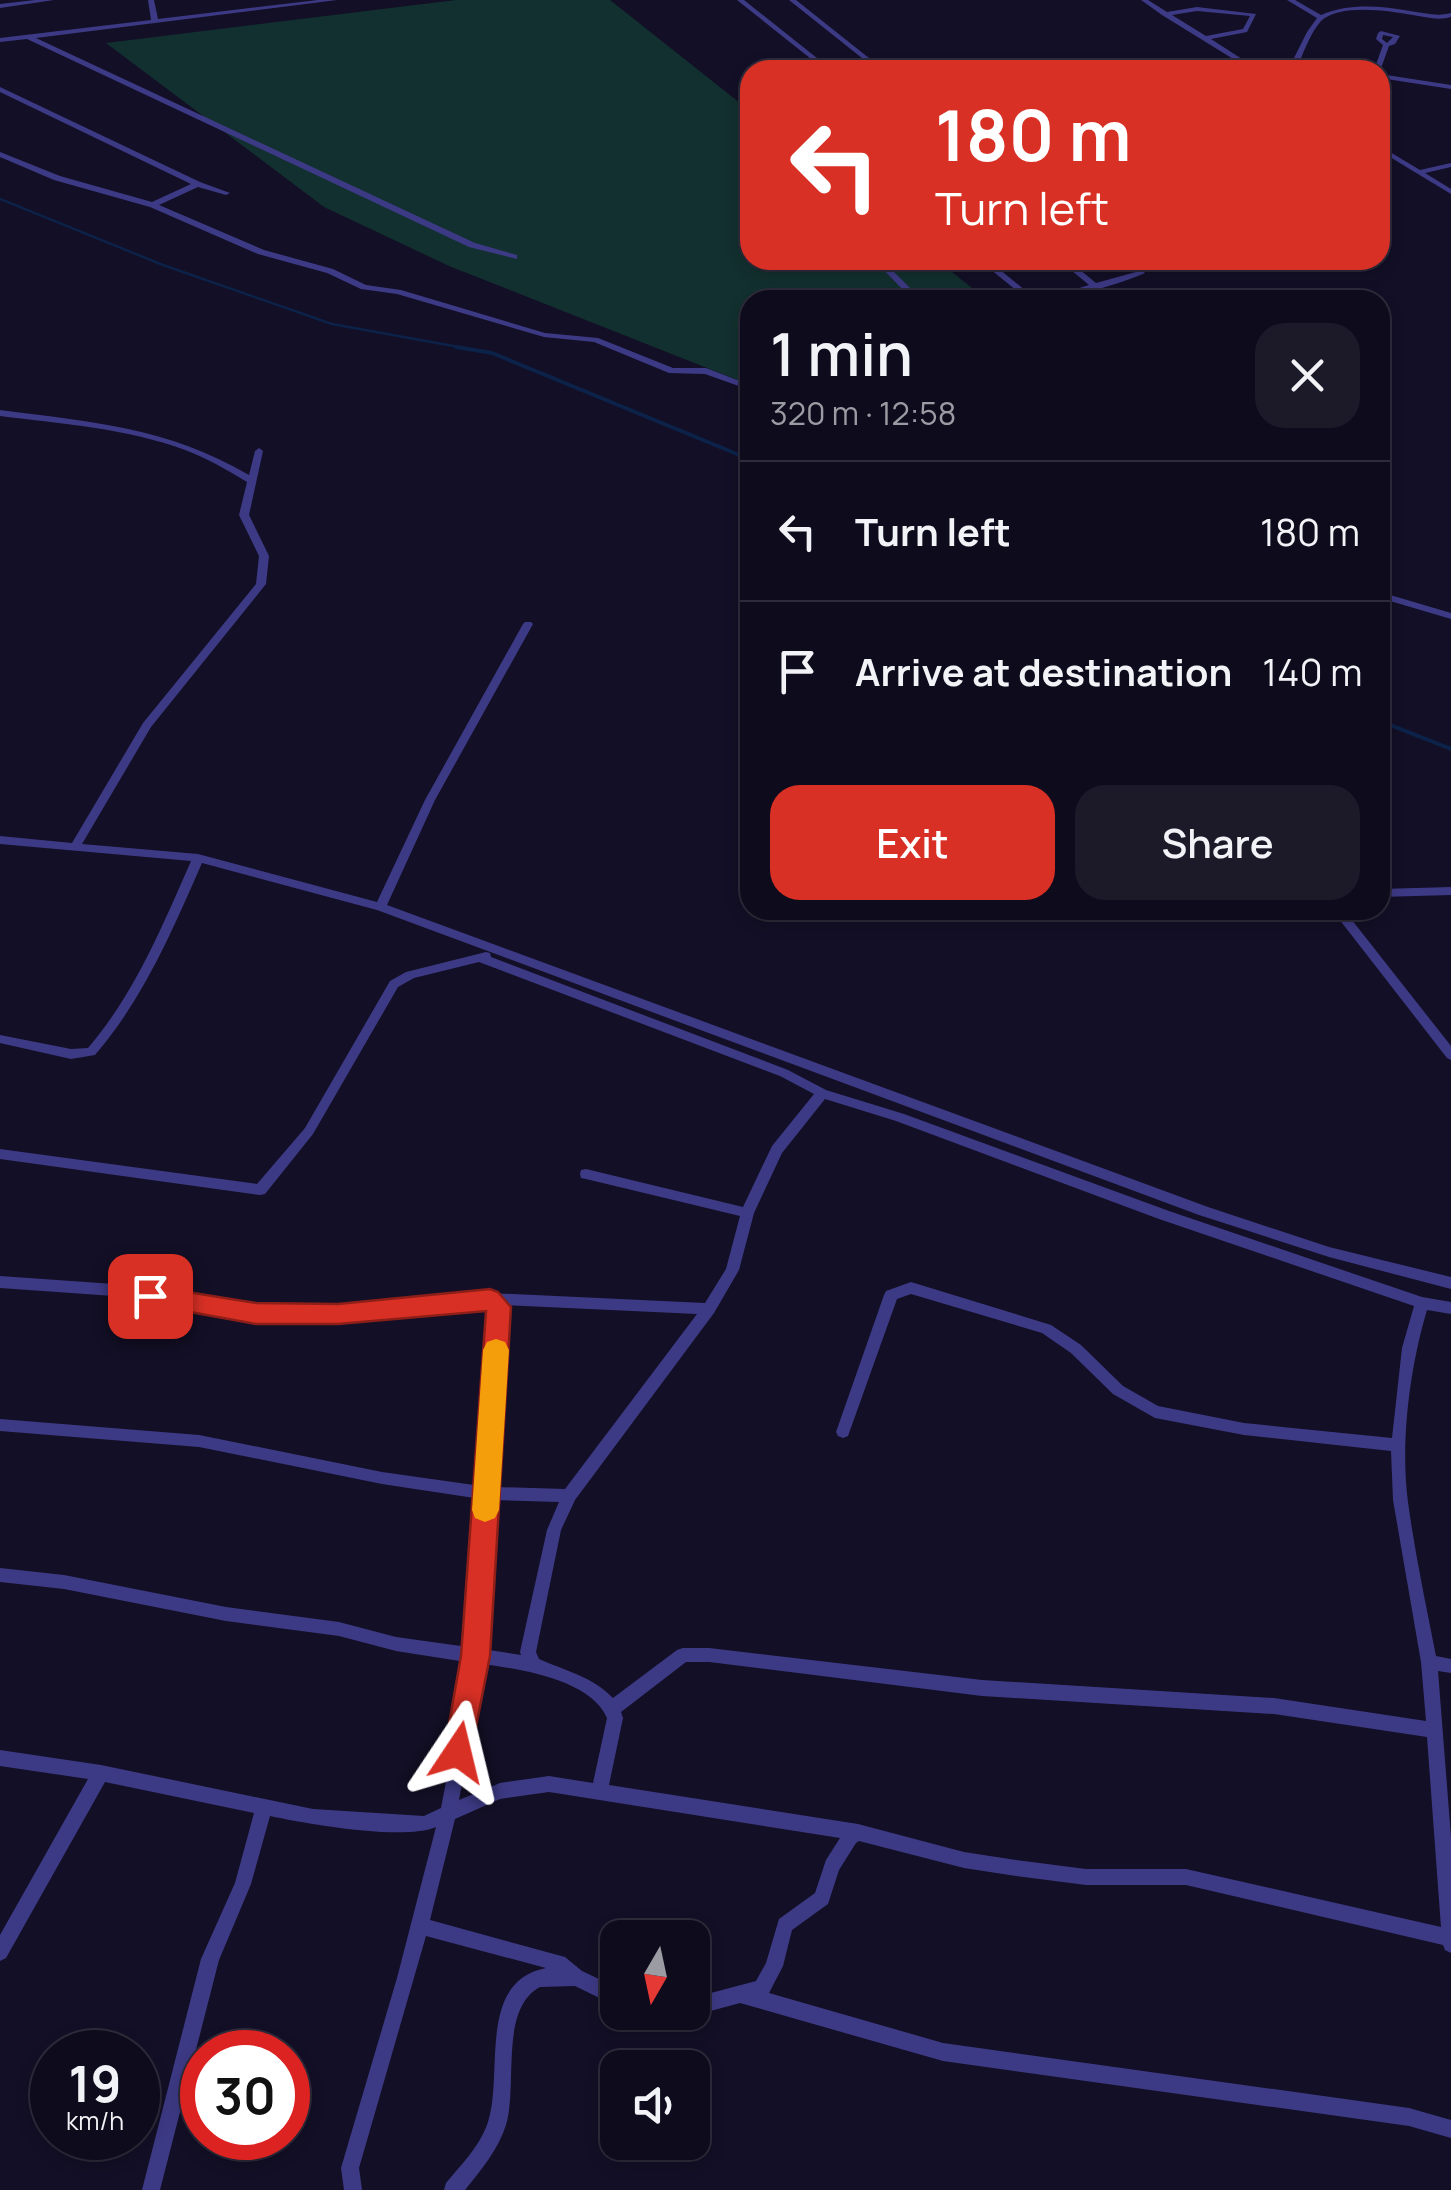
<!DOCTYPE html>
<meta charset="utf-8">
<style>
:root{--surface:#0e0b1c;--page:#1c1929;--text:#f1f3f6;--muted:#9b9ba3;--line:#2e2b3b;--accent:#d93025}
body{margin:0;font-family:Manrope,sans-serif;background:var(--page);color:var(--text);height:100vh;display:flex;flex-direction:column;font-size:38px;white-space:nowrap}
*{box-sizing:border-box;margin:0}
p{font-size:32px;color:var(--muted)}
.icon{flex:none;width:55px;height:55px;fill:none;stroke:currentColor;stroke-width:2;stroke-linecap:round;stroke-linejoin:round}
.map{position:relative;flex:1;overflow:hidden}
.details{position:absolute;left:740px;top:290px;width:650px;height:630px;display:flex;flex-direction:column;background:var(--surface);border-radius:30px;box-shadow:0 5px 15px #0003,0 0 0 2px var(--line)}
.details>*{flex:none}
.top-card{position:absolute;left:740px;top:60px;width:650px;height:210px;border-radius:30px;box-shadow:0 5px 15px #0003,0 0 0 2px var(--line);background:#d93025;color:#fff;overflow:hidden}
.needle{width:65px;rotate:189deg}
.controls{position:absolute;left:600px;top:1920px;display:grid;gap:20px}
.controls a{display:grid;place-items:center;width:110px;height:110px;border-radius:20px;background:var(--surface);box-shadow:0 5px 15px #0003,0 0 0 2px var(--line);font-size:50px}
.speed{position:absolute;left:30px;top:2030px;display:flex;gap:20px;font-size:50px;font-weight:700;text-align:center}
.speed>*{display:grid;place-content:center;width:130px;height:130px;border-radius:50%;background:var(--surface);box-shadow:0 5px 15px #0003,0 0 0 2px var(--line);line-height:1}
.speed small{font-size:25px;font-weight:400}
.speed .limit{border:15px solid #d22;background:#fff;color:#111}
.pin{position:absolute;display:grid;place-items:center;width:85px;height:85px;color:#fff;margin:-42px;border-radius:20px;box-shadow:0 5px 15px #0006}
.me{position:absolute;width:110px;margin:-55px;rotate:10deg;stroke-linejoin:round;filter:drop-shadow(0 0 8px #0008)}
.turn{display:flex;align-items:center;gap:35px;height:210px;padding:0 30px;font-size:45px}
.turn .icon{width:130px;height:130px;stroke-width:2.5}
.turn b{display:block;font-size:70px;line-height:85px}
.round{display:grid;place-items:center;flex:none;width:105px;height:105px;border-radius:30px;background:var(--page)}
.summary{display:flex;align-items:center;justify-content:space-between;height:170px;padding:0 30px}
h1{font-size:60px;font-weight:600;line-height:75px}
.button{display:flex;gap:20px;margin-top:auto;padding:20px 30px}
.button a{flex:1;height:115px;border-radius:30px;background:var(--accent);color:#fff;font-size:40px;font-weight:600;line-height:115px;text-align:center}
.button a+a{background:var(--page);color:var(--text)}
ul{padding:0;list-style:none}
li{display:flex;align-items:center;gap:30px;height:140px;padding:0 30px;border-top:2px solid var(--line)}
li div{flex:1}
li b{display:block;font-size:38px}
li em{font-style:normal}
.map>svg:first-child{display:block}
.green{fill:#12302f}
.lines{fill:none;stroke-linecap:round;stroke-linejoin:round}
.stream-far1{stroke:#0c2248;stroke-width:2.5}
.stream{stroke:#0c2248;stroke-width:4}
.street{fill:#3d3a85;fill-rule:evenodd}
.route{fill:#d93025;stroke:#8d1f18;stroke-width:2.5}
.slow{fill:#f59e0b}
</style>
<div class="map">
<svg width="1451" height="2190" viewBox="0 0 1451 2190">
<rect width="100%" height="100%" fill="#130f26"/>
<!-- green -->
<polygon class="green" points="456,0 610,0 750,111 750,260 937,260 987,300 750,300 750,385 449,266 324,207 106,43"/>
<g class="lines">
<!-- stream-far1 -->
<polyline class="stream-far1" points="0,199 163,265 332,324 470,349"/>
<!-- stream -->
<g class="stream">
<polyline points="456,347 492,353 737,454 750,463"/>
<polyline points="1380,721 1451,749"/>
</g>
<!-- street -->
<g class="street">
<polygon points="35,0 54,0 0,8 0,4"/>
<polygon points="148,0 154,0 158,19 318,0 337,0 36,38 475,243 517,255 517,259 469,247 27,39 0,42 0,38 151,20"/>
<polygon points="737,0 744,0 832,70 825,70"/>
<polygon points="789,0 796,0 884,70 877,70"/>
<path d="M1141,0H1148L1167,12L1197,7L1256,14L1247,32L1211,39L1259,70H1251L1162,15ZM1197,11L1250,16L1243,29L1206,36L1172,15Z"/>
<path d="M1287,0H1295L1321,15C1350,3 1380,6 1410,11C1425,13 1437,17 1451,13V17C1438,21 1426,17 1413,15C1389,11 1340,3 1321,21C1311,32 1305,49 1299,63L1339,70L1295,66L1274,70H1260L1292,62L1307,32L1317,18Z"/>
<path d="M1381,31L1400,36L1395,44L1389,46L1380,71L1374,70L1383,45L1376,39L1378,33ZM1383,35L1393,37L1387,43L1382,39Z"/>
<polygon points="1380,74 1451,85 1451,89 1380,78"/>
<polygon points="0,87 200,182 230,193 226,195 198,187 159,205 264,250 333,269 366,285 401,290 545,333 598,338 673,368 706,368 750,385 750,416 747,415 741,406 746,393 750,390 705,374 669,373 594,342 544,337 397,294 361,289 327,273 258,254 150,207 54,180 0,157 0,152 60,176 152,202 191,184 0,92"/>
<polygon points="1380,146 1420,170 1451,163 1451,167 1425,173 1451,189 1451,194 1380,151"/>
<polygon points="874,260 882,260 922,300 913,300"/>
<polygon points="979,260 988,260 1037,300 1028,300"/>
<path d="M1059,260H1068L1096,283L1136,272L1125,260H1133L1145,273C1123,283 1065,300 1041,300L1089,285Z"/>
<path d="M0,410C92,422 167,427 249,475L255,451L259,448L263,451L249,515L269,556L266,584L151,727L82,844L198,854L377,902L425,800L523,624L525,622H531L533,624L435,800L387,905L1208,1207L1329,1247L1451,1277V1289L1329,1257L1199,1215L377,910L202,863C172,931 144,998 95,1055L71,1059L0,1043V1035L71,1049L88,1048C135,993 162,927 191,861L0,844V836L72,843L143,723L256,584L259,556L239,515L247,482C227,470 207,458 185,450C126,428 62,424 0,416Z"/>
<polygon points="1380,592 1451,613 1451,619 1380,598"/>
<polygon points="1451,887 1451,895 1380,897 1380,889"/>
<polygon points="1332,910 1344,910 1451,1046 1451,1060 1447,1058"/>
<path d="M486,952L490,953L491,957L788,1070L826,1090L904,1114L1169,1211L1422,1297L1451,1302V1314L1427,1310C1410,1367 1400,1442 1408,1502C1415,1554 1426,1605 1436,1656L1451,1659V1673L1438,1671L1451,1837V1953L1445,1950L1443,1945L1186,1885H1086L1016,1876L964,1868L859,1841L856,1843L839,1870L828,1904L792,1930L783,1966L769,1993L943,2043L1409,2108L1451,2120V2138L1409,2126L943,2061L740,2003L692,2016L685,2012H692V1998L756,1981L766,1963L779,1919L815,1893L826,1860L840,1838L549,1792L500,1799L455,1819L430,1920L565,1957L582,1971L618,1988V2007L575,1986L540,1987C499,2009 518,2085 506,2125C498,2150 481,2170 465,2190H444L446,2183C460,2166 479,2147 487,2125C505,2077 475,1982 546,1968L426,1936L359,2168L362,2190H344L341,2168L397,1978L436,1827C404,1841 307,1824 270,1816L251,1884L219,1960L160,2190H142L201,1959L235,1883L254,1813L105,1782L6,1958L0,1961V1935L88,1779L0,1766V1750L101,1765L313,1809L424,1816L441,1808L458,1719L466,1662L396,1651L339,1636L226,1621L64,1589L0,1582V1568L64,1575L226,1607L339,1622L396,1637L468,1647L481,1499L382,1484L199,1447L0,1431V1419L199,1435L382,1472L481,1486L491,1308L490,1305L338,1320L256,1319L114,1296L0,1288V1276L114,1284L256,1307L338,1308L490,1293L705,1303L726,1269L740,1216L586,1179L581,1178L580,1174L581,1170L586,1169L743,1207L772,1146L814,1094L780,1076L479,962L414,978L398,987L313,1134L265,1194L260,1195L0,1159V1149L257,1184L305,1128L390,981L406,972ZM825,1099L896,1121L1159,1219L1414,1306L1402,1348L1392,1438L1244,1423L1158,1406L1123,1386L1081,1345L1051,1325L911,1282L886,1291L884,1295L836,1432L838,1436L843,1438L848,1436L897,1299L911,1294L1042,1333L1071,1353L1113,1394L1155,1418L1244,1435L1391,1451L1393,1500L1421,1662L1426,1721L1274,1698L982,1680L709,1648H683L677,1650L613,1698C593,1677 564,1670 539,1659L536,1652L561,1530L575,1500L714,1313L739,1270L754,1213L782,1153ZM504,1305L697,1314L565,1489L496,1487ZM495,1500L559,1502L547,1530L520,1652L521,1655L483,1649ZM686,1662H709L982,1696L1274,1714L1427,1737L1441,1927L1186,1869H1086L1016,1860L964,1852L858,1824L609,1785L623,1718L621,1712ZM482,1664C519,1669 590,1679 607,1718L593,1783L549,1776L500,1783L459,1800L474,1719Z"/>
</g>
</g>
<!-- route -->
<polygon class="route" points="150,1286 256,1303 338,1304 490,1289 498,1292 511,1307 490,1656 469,1762 458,1766 448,1762 444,1752 461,1656 486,1311 338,1324 256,1324 141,1303 137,1296 141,1289"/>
<!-- slow -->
<polygon class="slow" points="496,1339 505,1342 509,1350 499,1510 495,1518 485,1522 475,1518 472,1510 483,1350 487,1342"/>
</svg>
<div class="controls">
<a><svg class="needle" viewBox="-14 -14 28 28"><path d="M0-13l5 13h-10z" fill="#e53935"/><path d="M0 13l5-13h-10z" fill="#9b9ba3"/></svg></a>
<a><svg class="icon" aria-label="sound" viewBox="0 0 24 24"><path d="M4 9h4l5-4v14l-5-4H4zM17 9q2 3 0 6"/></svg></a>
</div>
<div class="speed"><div>19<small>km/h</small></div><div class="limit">30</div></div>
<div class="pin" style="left:150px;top:1296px;background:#d93025"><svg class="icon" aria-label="arrive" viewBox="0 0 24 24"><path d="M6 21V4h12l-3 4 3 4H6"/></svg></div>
<svg class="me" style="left:458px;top:1752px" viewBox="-20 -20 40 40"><path d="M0-17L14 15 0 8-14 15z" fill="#d93025" stroke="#fff" stroke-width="4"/></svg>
<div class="top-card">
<div class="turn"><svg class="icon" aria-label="left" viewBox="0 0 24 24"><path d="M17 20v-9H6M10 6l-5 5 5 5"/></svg><div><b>180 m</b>Turn left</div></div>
</div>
<section class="details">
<div class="summary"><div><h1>1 min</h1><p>320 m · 12:58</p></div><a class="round"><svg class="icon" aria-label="close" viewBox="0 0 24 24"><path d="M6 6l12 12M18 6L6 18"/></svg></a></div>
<ul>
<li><svg class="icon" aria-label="left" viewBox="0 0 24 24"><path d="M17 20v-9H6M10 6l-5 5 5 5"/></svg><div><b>Turn left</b></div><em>180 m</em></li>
<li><svg class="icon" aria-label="arrive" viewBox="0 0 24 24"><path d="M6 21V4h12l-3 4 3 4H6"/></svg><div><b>Arrive at destination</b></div><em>140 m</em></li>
</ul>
<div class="button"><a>Exit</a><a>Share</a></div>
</section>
</div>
